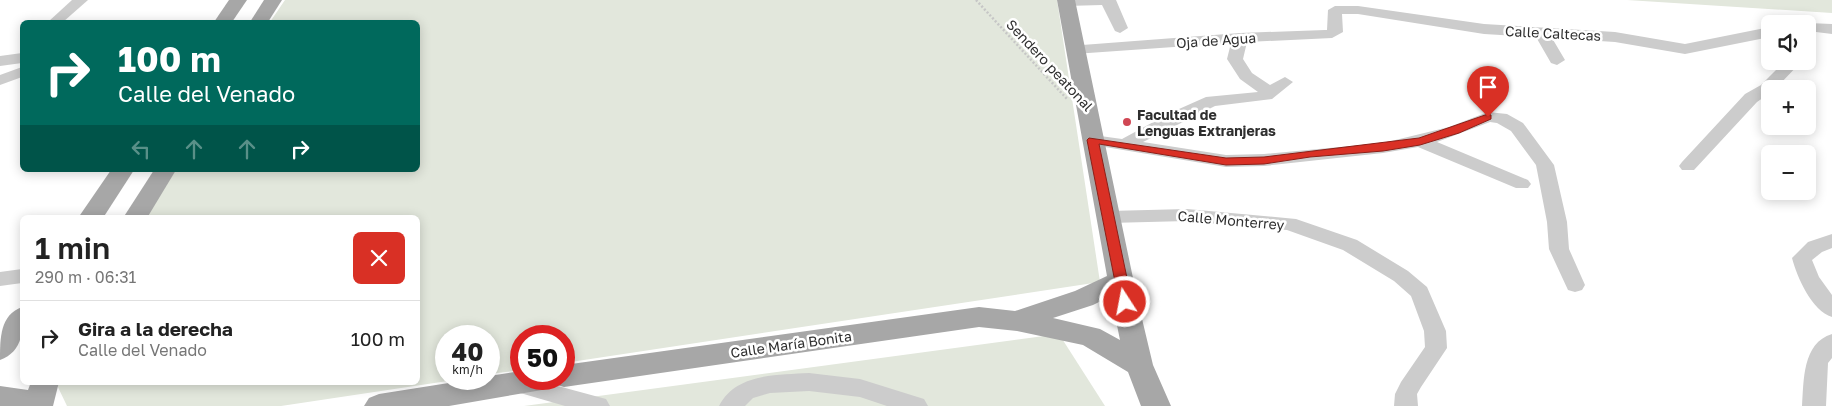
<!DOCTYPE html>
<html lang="es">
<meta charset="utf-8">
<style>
:root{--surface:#fff;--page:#f2f2f2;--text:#222;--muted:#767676;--line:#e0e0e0}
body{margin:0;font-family:"Golos Text",sans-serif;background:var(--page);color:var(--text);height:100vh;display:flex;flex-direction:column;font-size:19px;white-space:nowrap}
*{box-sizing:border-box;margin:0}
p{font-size:16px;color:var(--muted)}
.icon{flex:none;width:28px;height:28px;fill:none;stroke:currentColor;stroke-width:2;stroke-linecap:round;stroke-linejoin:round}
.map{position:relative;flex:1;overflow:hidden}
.drawer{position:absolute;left:20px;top:215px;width:400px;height:170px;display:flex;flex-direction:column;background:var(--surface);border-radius:8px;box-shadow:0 2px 12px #0003}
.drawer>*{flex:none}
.banner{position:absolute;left:20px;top:20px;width:400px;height:152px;border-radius:8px;box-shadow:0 2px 12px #0003;background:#00695c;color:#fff;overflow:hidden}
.tools{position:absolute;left:1761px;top:15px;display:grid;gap:10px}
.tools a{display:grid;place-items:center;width:55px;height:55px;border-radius:8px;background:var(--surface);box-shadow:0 2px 12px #0003;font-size:25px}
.speed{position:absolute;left:435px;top:325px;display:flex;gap:10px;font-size:25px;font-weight:700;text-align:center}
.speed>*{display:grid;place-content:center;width:65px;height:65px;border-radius:50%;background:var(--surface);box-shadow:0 2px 12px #0003;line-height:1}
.speed small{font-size:12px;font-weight:400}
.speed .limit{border:8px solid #d22;background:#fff;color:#111}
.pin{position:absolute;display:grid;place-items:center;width:42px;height:42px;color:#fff;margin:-51px -21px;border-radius:50% 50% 50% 0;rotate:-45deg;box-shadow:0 0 5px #0007}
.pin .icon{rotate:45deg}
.me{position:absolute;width:55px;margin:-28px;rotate:349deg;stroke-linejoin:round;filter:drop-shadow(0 0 4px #0008)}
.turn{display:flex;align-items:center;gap:18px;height:105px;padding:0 15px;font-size:22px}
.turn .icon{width:65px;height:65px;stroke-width:2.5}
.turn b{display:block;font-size:35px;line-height:42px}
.lanes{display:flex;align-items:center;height:48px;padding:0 15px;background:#0003;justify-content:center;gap:25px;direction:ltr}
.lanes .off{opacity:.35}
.round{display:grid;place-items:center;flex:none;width:52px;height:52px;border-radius:8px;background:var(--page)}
.overview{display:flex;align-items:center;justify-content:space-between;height:85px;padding:0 15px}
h1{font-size:30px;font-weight:600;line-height:38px}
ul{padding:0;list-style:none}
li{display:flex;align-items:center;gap:15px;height:75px;padding:0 15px;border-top:1px solid var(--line)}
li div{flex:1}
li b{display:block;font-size:19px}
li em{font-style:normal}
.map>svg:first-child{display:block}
.green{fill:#e2e7dc}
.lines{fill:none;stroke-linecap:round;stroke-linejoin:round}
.path{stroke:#c6c6c6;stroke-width:2.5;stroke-dasharray:2 2;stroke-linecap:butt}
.minor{fill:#ccc;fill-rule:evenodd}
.major{fill:#a7a7a7;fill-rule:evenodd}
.route{fill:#d93025;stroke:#8d1f18}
.poi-dot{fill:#d04754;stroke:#fff;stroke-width:2}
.labels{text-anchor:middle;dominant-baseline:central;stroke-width:5;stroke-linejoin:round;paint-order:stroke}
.street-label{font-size:14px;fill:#2f2f2f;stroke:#fff}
.poi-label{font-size:14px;font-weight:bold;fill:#2f2f2f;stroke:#fff;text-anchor:start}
</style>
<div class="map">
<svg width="1832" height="406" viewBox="0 0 1832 406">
<rect width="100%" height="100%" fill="#fff"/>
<!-- green -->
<g class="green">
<polygon points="285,0 1057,0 1100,282 564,363 564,336 521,336 521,370 489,374 489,336 446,336 446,379 461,379 281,406 67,406 56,383 418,382 418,218 144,217 175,170 418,170 418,22 270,22"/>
<polygon points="1627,0 1832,0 1832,13"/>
<polygon points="1059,334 1105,406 524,406"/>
</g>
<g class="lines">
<!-- path -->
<polyline class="path" points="976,0 1067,99"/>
<!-- minor -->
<g class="minor">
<polygon points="72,0 88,0 63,22 48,22"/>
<polygon points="1060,0 1116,0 1128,28 1120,33 1115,31 1102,5 1066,6 1061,5"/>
<polygon points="1335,6 1358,6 1484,24 1615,32 1685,44 1770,27 1770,37 1685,54 1615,42 1552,38 1565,60 1557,65 1551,63 1536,37 1484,34 1358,14 1342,14 1343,32 1332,38 1247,42 1243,59 1252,73 1270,85 1285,77 1293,82 1272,99 1215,106 1143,142 1226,155 1264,154 1383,143 1449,127 1488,112 1507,114 1523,123 1554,165 1567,222 1569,249 1585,285 1582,290 1575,292 1568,290 1549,249 1547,222 1536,165 1511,131 1497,123 1490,122 1437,142 1528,180 1531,184 1528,188 1516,188 1418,147 1383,153 1264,166 1226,167 1093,145 1087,144 1084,140 1087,136 1093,135 1122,139 1170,113 1206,97 1258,92 1240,79 1227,59 1231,43 1074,54 1069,52 1066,49 1069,46 1240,33 1325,30 1327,30 1328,10"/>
<polygon points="1808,23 1832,24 1832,34 1808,31 1808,24 1803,24"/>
<polygon points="22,53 22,63 0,66 0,56"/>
<polygon points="1785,61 1802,61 1775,89 1770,89 1770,93 1757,102 1694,170 1682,170 1679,166 1682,162 1745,94 1761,85"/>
<polygon points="22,67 22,77 0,85 0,75"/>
<polygon points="1187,209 1296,219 1357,240 1408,271 1427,287 1446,331 1447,348 1421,387 1417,394 1418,406 1394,406 1395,394 1401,382 1425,347 1424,331 1411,296 1394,281 1343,250 1287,230 1187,221 1109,223 1102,221 1099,217 1102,213 1109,211"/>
<path d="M1832,234V248L1822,252L1812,260L1819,277L1832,295V317C1812,311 1797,277 1792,258L1808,242Z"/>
<polygon points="22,269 22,283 0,286 0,272"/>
<path d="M1832,334V358L1828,363L1826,406H1802C1804,381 1802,343 1832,334Z"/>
<path d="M809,373L860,379L924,399L928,406H887L860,397L809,391L770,393L753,398L745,406H719C736,373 777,375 809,373Z"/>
<polygon points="518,375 521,376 521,379 532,379 606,399 610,406 565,406 510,390 507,384 510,378"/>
</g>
<!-- major -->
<g class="major">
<polygon points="229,0 247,0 232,22 214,22"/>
<polygon points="264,0 282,0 268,22 250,22"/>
<path d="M1057,0H1075L1138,302L1153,365L1171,406H1141L1128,372L1083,345L1017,331L979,327L564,387L554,384L552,387L542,390L449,406H364L369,398L379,394L474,379H489V376L521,371V379H564V365L979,307L1015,311L1075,291L1107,276ZM1111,296L1120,340L1100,329L1053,318L1093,305Z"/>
<polygon points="111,170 134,170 103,218 78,218"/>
<polygon points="154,170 176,170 147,218 123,218"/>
<path d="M22,307C25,327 23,352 0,360C0,338 0,315 22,307Z"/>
<polygon points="31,382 59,382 53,406 0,406 0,386 28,390"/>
</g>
</g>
<!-- route -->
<polygon class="route" points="1488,114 1491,115 1491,119 1459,133 1420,145 1383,151 1310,157 1264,164 1226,165 1099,144 1132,302 1125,307 1119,302 1087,140 1089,138 1226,158 1264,157 1419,138"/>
<!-- markers -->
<circle class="poi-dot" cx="1127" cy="122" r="5"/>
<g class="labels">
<!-- street labels -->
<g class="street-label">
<text transform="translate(1553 33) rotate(3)">Calle Caltecas</text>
<text transform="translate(1216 40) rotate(-4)">Oja de Agua</text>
<text transform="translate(1050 65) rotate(47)">Sendero peatonal</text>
<text transform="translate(1231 220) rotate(5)">Calle Monterrey</text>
<text transform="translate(791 344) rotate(-8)">Calle María Bonita</text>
</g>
<!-- poi labels -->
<g class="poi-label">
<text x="1137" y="114">Facultad de<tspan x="1137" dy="16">Lenguas Extranjeras</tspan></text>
</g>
</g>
</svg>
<div class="tools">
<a><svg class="icon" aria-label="sound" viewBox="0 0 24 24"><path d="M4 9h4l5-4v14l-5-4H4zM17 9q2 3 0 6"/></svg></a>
<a>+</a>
<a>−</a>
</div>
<div class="speed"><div>40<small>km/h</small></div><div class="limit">50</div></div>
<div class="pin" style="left:1488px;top:117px;background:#d93025"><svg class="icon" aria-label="arrive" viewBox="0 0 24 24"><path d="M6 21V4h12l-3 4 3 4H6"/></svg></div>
<svg class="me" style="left:1125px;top:302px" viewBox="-20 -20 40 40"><circle r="17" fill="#d93025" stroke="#fff" stroke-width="3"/><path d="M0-11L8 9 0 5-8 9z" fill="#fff"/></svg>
<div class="banner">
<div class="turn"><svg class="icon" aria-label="right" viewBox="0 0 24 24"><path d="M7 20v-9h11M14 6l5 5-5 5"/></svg><div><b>100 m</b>Calle del Venado</div></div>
<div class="lanes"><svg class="icon off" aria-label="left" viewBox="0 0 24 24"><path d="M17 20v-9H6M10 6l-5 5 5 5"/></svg><svg class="icon off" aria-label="ahead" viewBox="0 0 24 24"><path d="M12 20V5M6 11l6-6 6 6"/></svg><svg class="icon off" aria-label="ahead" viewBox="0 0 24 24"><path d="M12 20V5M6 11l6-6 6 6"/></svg><svg class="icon" aria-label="right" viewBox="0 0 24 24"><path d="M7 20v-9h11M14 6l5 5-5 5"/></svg></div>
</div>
<section class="drawer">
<div class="overview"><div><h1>1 min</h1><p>290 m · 06:31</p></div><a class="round" style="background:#d93025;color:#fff"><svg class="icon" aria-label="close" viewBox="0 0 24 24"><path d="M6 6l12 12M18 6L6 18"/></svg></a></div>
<ul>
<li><svg class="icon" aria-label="right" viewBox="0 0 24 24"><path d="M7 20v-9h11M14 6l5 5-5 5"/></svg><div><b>Gira a la derecha</b><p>Calle del Venado</p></div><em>100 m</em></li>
</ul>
</section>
</div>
